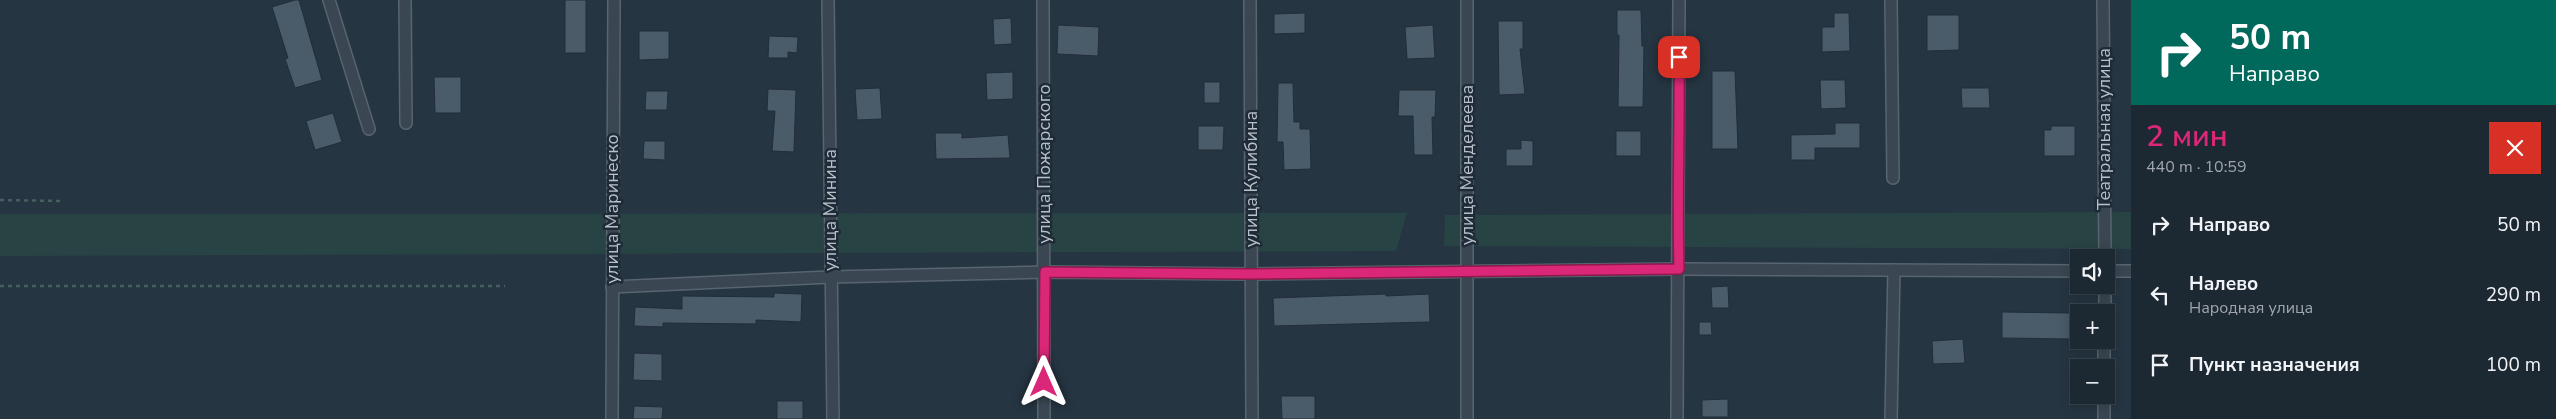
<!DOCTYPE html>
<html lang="ru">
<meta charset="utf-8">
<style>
:root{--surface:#1c2832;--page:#29343e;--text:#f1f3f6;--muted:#a0a6ac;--line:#3a444d;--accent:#db2777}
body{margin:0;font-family:"Nunito Sans",sans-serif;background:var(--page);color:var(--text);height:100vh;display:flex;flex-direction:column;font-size:19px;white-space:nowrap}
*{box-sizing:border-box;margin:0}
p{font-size:16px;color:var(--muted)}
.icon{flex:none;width:28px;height:28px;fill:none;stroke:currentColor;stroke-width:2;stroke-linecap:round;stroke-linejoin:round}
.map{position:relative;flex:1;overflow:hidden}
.drawer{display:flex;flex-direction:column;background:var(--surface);width:425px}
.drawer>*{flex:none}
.banner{background:#00695c;color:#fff;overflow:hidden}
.tools{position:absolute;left:2070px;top:249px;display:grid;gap:10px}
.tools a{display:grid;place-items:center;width:45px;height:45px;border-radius:0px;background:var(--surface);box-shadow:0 2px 12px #0003,0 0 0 1px var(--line);font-size:25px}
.pin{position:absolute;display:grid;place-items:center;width:42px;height:42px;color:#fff;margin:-21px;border-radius:10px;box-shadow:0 2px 8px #0006}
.me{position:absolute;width:55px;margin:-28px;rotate:0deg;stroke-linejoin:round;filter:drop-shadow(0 0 4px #0008)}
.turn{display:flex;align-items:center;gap:18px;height:105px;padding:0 15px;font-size:22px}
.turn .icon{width:65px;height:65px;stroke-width:2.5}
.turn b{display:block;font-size:35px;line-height:42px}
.round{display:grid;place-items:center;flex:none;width:52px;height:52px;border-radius:0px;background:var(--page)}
.overview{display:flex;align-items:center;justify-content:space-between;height:85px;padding:0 15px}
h1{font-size:30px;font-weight:600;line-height:38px;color:var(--accent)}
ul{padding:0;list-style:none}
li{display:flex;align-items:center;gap:15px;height:70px;padding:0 15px}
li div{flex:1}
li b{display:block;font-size:19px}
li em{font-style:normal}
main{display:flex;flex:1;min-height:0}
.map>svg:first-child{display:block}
.green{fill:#284343}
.building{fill:#4a5b69;stroke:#212e39}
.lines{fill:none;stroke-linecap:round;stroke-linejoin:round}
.minor-casing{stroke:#58646f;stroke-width:14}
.path{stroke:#465f5f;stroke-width:2.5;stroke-dasharray:4 4;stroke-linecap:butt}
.minor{stroke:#3a4752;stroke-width:11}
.route-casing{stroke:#8e194d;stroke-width:12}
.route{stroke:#db2777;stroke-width:9}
.labels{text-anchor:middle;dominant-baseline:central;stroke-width:5;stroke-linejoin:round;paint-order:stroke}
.street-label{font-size:18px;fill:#b7c1cc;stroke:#1f2c37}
</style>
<main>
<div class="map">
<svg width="2131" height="419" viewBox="0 0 2131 419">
<rect width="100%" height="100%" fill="#263542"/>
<!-- green -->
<g class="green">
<polygon points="2131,212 2131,249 1444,246 1445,215"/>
<polygon points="1407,213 1396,251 0,256 0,214"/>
</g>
<!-- building -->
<g class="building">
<polygon points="295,0 299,0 322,80 295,88 285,59 288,58 272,7"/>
<rect x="565" y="0" width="21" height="53"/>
<polygon points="1617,10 1641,10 1642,46 1644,46 1643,107 1618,107 1619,35 1617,35"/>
<polygon points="1305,13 1305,33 1274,34 1274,14"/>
<polygon points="1834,13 1849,13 1850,51 1822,52 1822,27 1834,27"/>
<polygon points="1927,15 1959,15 1959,50 1927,51"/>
<polygon points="1011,18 1012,44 994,45 993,19"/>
<polygon points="1498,21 1523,21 1523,49 1520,49 1525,94 1499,95"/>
<polygon points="1058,25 1099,27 1098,56 1057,54"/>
<polygon points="1433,25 1435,58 1407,59 1405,27"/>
<polygon points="639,31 669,31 669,59 639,60"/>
<polygon points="769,36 798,37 797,53 788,52 788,58 768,58"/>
<polygon points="1712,71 1735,71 1738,149 1712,149"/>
<polygon points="1013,72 1013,99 987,100 986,73"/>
<polygon points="434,77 461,77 461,113 435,113"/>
<polygon points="1820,80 1845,80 1846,108 1821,109"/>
<rect x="1204" y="82" width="16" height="21"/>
<polygon points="1278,83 1293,83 1294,122 1300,122 1300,129 1310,129 1311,169 1284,170 1283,142 1277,142"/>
<polygon points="880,88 882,119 857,120 855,89"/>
<polygon points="1961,88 1989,88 1990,108 1962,108"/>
<polygon points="768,89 796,90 794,152 772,151 775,111 767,111"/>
<polygon points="1399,90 1436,90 1435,117 1432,117 1433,155 1414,155 1413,116 1398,116"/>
<polygon points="646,91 668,91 667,110 645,110"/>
<polygon points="333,113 342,142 315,150 306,121"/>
<polygon points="1835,123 1860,123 1860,148 1815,148 1815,160 1791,160 1791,135 1835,134"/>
<polygon points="1198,126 1224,126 1223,150 1198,150"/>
<polygon points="2051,126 2075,126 2075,156 2044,156 2044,130 2051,130"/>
<rect x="1616" y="131" width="25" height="25"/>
<polygon points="935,133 962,133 962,138 1008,135 1010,158 936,159"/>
<polygon points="1521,140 1533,141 1533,166 1506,166 1506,149 1521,149"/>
<polygon points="644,141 665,141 665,160 643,159"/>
<polygon points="1728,286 1729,308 1712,308 1711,287"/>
<polygon points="774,293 802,294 801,322 756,320 756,324 663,323 663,327 634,326 635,307 682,309 682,296 774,297"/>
<polygon points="1386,294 1386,296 1429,294 1430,322 1274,326 1273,298"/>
<polygon points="2002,312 2071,313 2071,339 2002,338"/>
<polygon points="1699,322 1711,322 1712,335 1699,335"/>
<polygon points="1963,339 1965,363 1933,364 1932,341"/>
<polygon points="634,353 662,354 662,381 633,380"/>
<polygon points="1281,396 1315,396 1315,419 1282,419"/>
<polygon points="1728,399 1728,417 1702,417 1702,400"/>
<rect x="777" y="401" width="26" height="18"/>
<polygon points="634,406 663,407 662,419 633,419"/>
</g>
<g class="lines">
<!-- minor casing -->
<g class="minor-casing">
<g id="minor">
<polyline points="329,0 369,129"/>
<polyline points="405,0 406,123"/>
<polyline points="828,0 833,419"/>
<polyline points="1043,0 1044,419"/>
<polyline points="1250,0 1252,419"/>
<polyline points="1891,0 1893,178"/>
<polyline points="2103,0 2105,258"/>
<polyline points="2106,271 2131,271"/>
<polyline points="612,287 830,277 1045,272 1251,274 1679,269 2079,271"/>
<polyline points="2105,312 2105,285"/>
<polyline points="2104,368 2104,340"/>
<polyline points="612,419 614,0"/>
<polyline points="1467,419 1467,0"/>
<polyline points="1677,419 1679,0"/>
<polyline points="1891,419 1894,270"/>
<polyline points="2104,419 2104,395"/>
</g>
</g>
<!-- path -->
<g class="path">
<polyline points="0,200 61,201"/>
<polyline points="0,286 505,286"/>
</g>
<!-- minor -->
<use href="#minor" class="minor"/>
</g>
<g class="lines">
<!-- route casing -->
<g class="route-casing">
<path id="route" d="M1044,382L1045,272L1251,274L1679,269C1677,199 1680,128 1679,57"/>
</g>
<!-- route -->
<use href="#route" class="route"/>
</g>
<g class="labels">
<!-- street labels -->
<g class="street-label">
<text transform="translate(2104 129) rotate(-90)">Театральная улица</text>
<text transform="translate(1044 164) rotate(-90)">улица Пожарского</text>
<text transform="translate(1467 165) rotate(-90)">улица Менделеева</text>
<text transform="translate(1251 179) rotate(-90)">улица Кулибина</text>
<text transform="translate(612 209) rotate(-90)">улица Маринеско</text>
<text transform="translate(830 210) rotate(-90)">улица Минина</text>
</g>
</g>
</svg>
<div class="tools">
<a><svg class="icon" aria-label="sound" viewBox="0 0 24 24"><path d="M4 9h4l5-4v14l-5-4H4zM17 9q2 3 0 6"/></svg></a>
<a>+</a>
<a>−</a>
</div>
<div class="pin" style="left:1679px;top:57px;background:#d93025"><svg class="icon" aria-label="arrive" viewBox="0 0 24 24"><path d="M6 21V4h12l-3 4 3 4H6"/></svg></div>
<svg class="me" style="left:1044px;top:382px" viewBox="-20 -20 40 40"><path d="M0-17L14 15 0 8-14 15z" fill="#db2777" stroke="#fff" stroke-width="4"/></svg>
</div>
<section class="drawer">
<div class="banner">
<div class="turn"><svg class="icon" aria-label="right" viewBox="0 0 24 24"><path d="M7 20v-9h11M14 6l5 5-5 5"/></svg><div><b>50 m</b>Направо</div></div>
</div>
<div class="overview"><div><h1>2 мин</h1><p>440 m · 10:59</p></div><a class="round" style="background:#d93025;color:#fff"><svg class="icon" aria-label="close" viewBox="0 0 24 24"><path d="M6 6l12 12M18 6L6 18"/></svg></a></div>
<ul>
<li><svg class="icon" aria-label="right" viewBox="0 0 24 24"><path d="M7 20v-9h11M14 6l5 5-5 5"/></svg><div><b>Направо</b></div><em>50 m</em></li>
<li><svg class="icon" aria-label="left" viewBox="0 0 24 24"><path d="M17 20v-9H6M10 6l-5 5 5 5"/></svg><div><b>Налево</b><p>Народная улица</p></div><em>290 m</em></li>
<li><svg class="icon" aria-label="arrive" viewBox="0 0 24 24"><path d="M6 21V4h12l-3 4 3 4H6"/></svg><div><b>Пункт назначения</b></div><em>100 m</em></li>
</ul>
</section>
</main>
